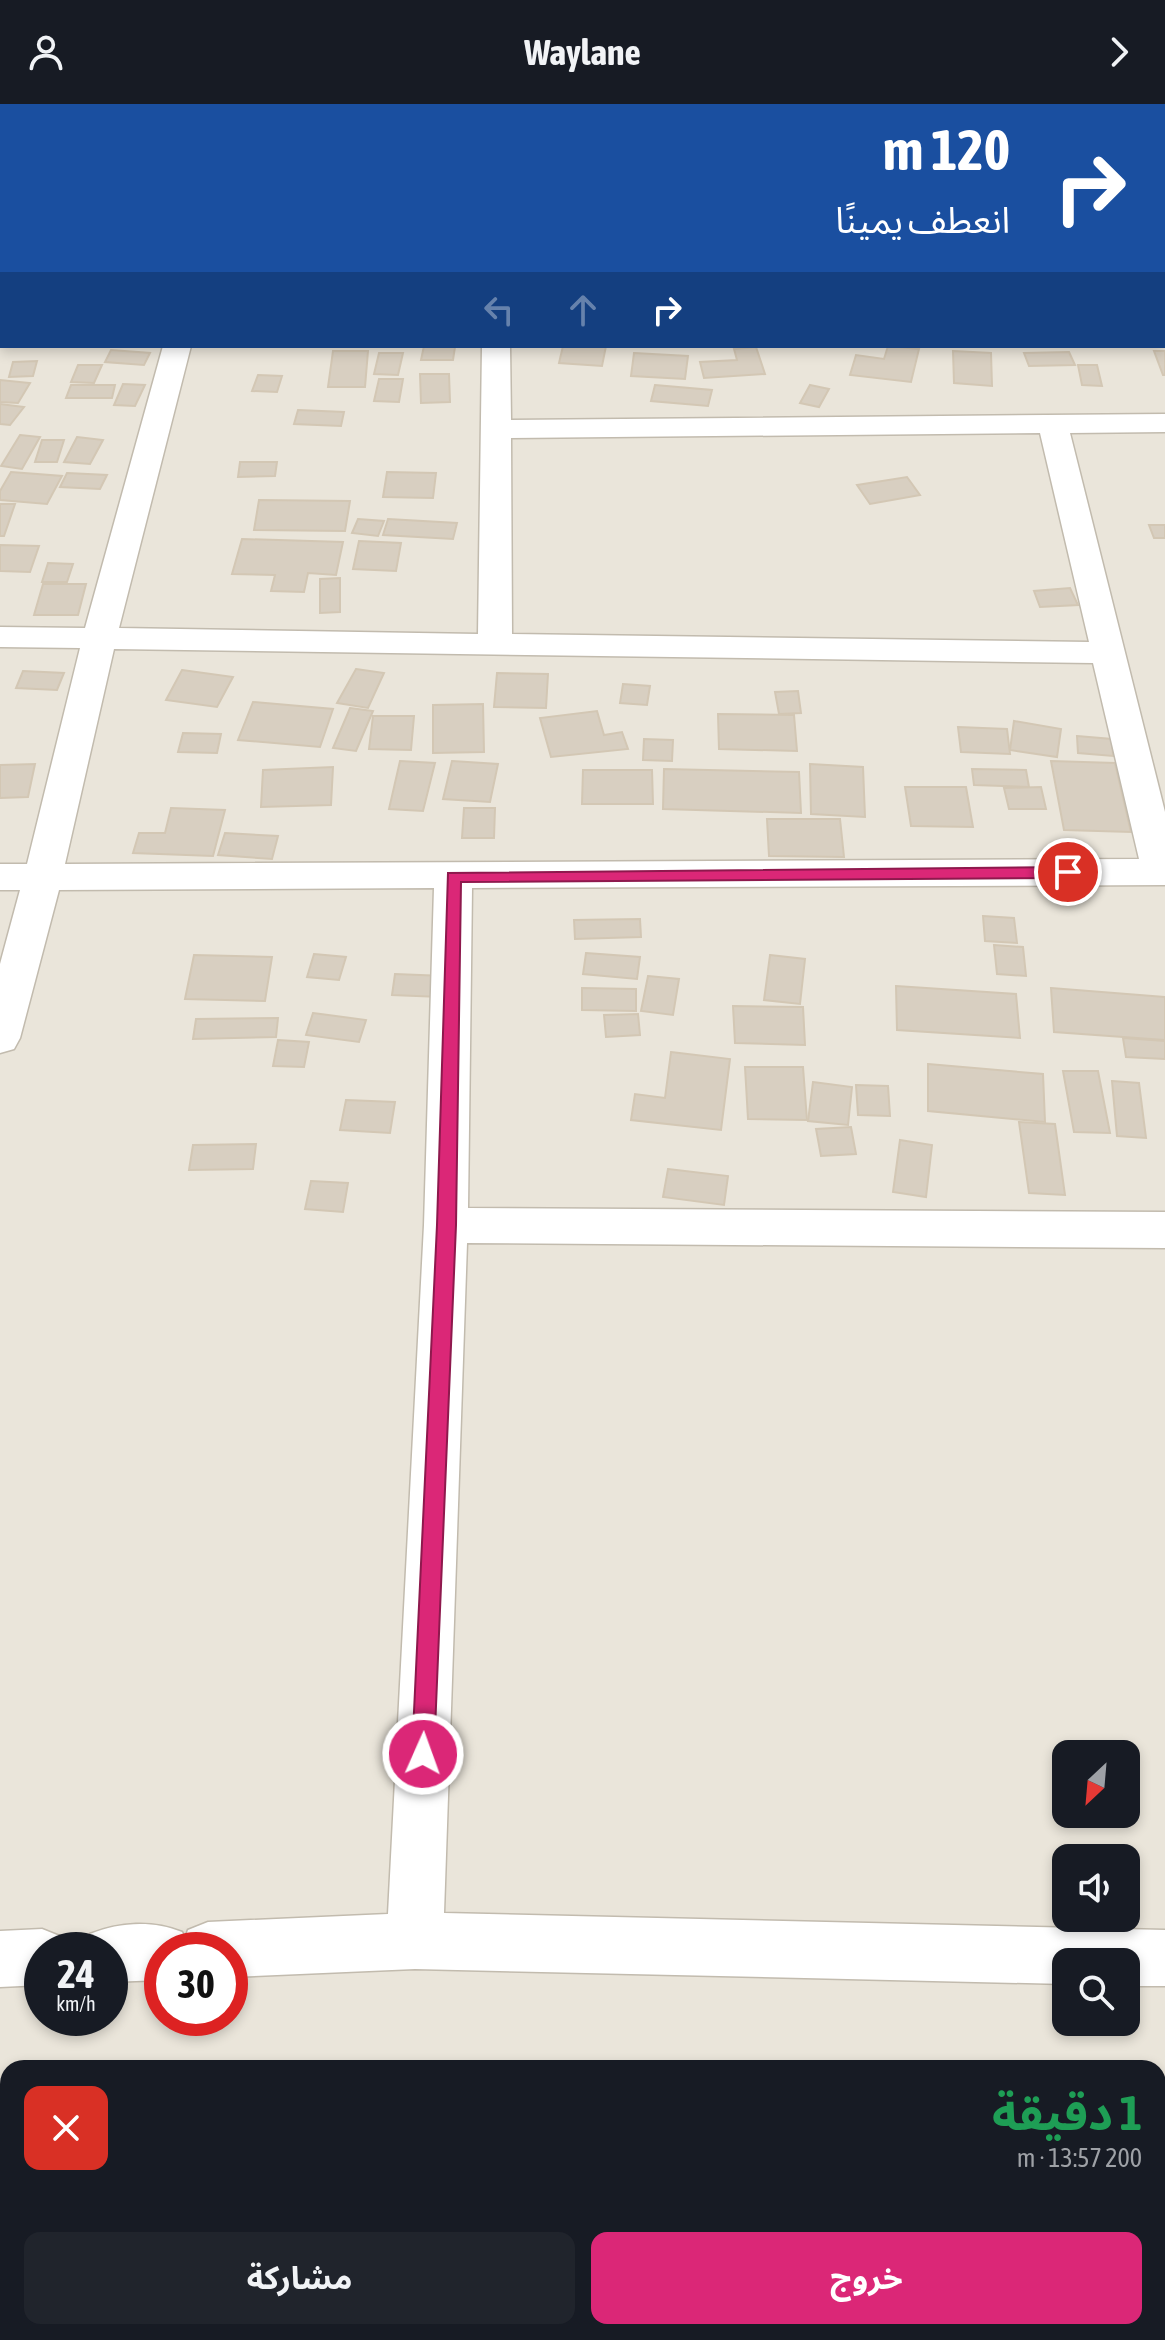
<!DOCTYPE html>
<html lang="ar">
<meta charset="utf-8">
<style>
:root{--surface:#171b24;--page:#20242c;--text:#f1f3f6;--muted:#9ea1a6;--accent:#db2777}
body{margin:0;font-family:"Asap Condensed","Noto Sans Arabic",sans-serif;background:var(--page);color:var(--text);direction:rtl;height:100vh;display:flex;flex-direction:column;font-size:30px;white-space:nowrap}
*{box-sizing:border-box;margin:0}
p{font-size:26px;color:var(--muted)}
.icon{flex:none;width:44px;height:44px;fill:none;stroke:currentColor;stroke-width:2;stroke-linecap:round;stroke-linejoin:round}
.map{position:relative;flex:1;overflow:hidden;direction:ltr}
.details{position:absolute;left:0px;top:1956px;width:1166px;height:280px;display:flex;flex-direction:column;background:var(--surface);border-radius:24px 24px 0 0;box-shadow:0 4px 12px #0003;direction:rtl}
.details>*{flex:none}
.hud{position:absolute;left:0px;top:0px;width:1166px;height:244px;box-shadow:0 4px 12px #0003;direction:rtl;background:#1a4fa0;color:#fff;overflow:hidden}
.needle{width:52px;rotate:206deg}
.fabs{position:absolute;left:1052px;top:1636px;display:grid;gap:16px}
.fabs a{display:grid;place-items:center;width:88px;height:88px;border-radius:16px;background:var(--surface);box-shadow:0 4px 12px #0003;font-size:40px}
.speed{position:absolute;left:24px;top:1828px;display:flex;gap:16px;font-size:40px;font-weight:700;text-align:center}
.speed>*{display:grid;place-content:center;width:104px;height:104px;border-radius:50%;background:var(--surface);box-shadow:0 4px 12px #0003;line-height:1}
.speed small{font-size:20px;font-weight:400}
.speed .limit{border:12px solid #d22;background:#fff;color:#111}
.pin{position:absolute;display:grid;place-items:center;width:68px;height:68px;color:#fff;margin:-34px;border:4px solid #fff;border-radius:50%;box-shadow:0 2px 8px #0007}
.me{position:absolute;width:88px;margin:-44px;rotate:2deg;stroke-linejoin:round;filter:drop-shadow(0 0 6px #0008)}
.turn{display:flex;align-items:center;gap:28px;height:168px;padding:0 24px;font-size:36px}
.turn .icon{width:104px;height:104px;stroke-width:2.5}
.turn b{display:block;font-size:56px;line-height:68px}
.lanes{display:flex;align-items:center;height:76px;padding:0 24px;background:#0003;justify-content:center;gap:40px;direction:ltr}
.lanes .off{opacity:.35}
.round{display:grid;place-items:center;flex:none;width:84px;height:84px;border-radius:16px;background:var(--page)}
.headline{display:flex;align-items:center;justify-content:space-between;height:136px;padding:0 24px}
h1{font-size:48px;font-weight:700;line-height:60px;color:#1e9e55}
.action{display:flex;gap:16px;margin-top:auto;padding:16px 24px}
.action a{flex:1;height:92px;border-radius:16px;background:var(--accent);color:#fff;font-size:32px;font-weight:700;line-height:92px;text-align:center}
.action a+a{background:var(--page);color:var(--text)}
header{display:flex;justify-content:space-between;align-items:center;height:104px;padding:0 24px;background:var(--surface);font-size:36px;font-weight:700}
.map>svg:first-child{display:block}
.residential{fill:#eae5da;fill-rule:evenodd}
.building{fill:#d8cfc1;stroke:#d3c7b4;stroke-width:2}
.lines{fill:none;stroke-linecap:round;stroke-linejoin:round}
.minor-casing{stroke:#c2bbae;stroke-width:3}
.minor{fill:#fff;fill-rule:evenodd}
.route{fill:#db2777;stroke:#8e194d;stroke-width:2}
</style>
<header><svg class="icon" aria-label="forward" viewBox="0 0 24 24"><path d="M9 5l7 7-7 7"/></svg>Waylane<svg class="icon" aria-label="person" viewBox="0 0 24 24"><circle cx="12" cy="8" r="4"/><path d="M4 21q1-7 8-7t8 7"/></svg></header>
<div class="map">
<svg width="1165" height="2236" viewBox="0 0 1165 2236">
<rect width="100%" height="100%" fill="#f6f3ec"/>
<!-- residential -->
<path class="residential" d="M0,0H1165V2236H0ZM2,2H1164V242H2ZM1066,1650H1126V1710H1066ZM1066,1754H1126V1814H1066ZM42,1846H110V1914H42ZM162,1846H230V1914H162ZM1066,1858H1126V1918H1066ZM8,1964H1158V2228H8Z"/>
<!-- building -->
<g class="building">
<polygon points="424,242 455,243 453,256 421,256"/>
<polygon points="563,242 606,242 602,262 559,259"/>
<polygon points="888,242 919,245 911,278 850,271 856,251 884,255"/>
<polygon points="756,243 765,270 704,274 700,258 737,256 734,245"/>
<polygon points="111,246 150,249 144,261 105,258"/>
<polygon points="333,247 368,247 365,283 328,283"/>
<polygon points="953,247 991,249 992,282 954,279"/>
<polygon points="1154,247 1165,247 1165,271 1163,271"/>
<polygon points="1069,248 1075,261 1029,262 1024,249"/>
<polygon points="379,249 403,249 398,271 374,270"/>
<polygon points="634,249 688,252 685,275 631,272"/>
<polygon points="37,257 33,272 9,273 13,258"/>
<polygon points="78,261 102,261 94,279 71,278"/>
<polygon points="1078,261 1097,261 1102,282 1082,281"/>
<polygon points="420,270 449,270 450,298 421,299"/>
<polygon points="258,271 282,272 277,288 252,287"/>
<polygon points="379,275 403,275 399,298 374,297"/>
<polygon points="0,276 30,279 18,299 0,298"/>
<polygon points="123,280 145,281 135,302 114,301"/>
<polygon points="71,281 115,281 112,294 66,294"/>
<polygon points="655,281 712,286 708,302 651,297"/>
<polygon points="810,281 829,285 819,303 800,299"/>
<polygon points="0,300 24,303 10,321 0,320"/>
<polygon points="298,306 344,308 341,322 294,320"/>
<polygon points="20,331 40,333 22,365 1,362"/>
<polygon points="77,333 103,336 90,360 64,358"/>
<polygon points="42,336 64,336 57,358 35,358"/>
<polygon points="240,358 277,358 275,372 238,373"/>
<polygon points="11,368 62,372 47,400 0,396 0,387"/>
<polygon points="387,368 436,369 433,394 383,393"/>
<polygon points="67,369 107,371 100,385 60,383"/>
<polygon points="907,373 920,391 870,400 857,381"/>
<polygon points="259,396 350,397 345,427 254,426"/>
<polygon points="0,400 15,400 4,432 0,432"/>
<polygon points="358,415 384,417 378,432 352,429"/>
<polygon points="388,415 457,419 453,435 383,431"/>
<polygon points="1149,421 1165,421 1165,434 1154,434"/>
<polygon points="242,435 343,438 336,471 308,469 304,488 271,487 275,471 232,470"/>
<polygon points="359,437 401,439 396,467 353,465"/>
<polygon points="0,441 39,442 30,468 0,467"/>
<polygon points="48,459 73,460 67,478 42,478"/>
<polygon points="340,474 340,508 320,509 320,475"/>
<polygon points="43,480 86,480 78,511 34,511"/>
<polygon points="1070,484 1078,501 1040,503 1034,487"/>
<polygon points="356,565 384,569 368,604 337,599"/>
<polygon points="182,566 233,573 217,603 166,596"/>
<polygon points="23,567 64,569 57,586 16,584"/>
<polygon points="497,569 548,570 546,604 494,603"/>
<polygon points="623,580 650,582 647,601 620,599"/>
<polygon points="798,587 801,609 779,610 775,588"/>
<polygon points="253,598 333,605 320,643 238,636"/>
<polygon points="483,600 484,648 433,649 433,601"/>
<polygon points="350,604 373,607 356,647 333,644"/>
<polygon points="597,607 604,631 622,628 628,645 551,653 540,614"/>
<polygon points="718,610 794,611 797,647 719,645"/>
<polygon points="373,612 414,612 411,646 369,645"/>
<polygon points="1014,617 1061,625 1057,653 1010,646"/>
<polygon points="958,623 1007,625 1010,650 961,648"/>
<polygon points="183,629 221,630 217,649 178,648"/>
<polygon points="1077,632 1112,635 1113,652 1078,649"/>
<polygon points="644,635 673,636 672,657 643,656"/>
<polygon points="400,657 435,659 423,707 389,705"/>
<polygon points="452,657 498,660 490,698 443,695"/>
<polygon points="1051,657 1115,659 1131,728 1064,726"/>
<polygon points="35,660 28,693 0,694 0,661"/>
<polygon points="810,660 863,663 865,713 811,710"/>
<polygon points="333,663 331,701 261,703 263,666"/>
<polygon points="664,665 799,668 801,709 663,705"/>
<polygon points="972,665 1026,666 1029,683 974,681"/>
<polygon points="583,666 652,666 653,700 582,700"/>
<polygon points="905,683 966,683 973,723 911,722"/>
<polygon points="1041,683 1046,705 1009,705 1004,684"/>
<polygon points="171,704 225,706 213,752 133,749 139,729 165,729"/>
<polygon points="464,704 495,704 494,734 462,734"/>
<polygon points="767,715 840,715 844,753 769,752"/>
<polygon points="225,729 278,732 272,755 218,751"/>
<polygon points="983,812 1014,814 1017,839 985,837"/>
<polygon points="640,815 641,833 575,835 574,816"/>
<polygon points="994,841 1023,843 1026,872 997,870"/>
<polygon points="586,849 640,853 637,875 583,870"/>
<polygon points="314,850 346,853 339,876 307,873"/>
<polygon points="194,851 272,853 265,897 185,895"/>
<polygon points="770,851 805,855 800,900 764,896"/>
<polygon points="395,870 444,872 441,893 392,891"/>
<polygon points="648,872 679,875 673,911 641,907"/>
<polygon points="896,882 1016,890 1020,934 897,926"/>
<polygon points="582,884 636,885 636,907 582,906"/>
<polygon points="1051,884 1165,893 1165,936 1054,928"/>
<polygon points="733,902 803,903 805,941 735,939"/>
<polygon points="313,909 366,916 359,938 306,931"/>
<polygon points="638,910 640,931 606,933 604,911"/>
<polygon points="278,914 276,933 193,935 196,915"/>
<polygon points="1123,934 1165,937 1165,955 1126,953"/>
<polygon points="278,936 309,938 304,963 273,962"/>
<polygon points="671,948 730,955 721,1026 631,1016 635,990 665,994"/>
<polygon points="928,960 1043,970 1045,1018 928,1007"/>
<polygon points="745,963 803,963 807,1016 748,1015"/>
<polygon points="1063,967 1098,967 1110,1029 1074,1028"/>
<polygon points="1112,977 1139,979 1146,1034 1117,1032"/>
<polygon points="813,978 852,983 848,1021 808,1017"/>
<polygon points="856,981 888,982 890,1012 858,1011"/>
<polygon points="346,996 395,998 390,1029 340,1026"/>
<polygon points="1019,1018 1055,1020 1065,1091 1029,1089"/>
<polygon points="851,1023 856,1050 821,1052 816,1025"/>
<polygon points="900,1036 932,1041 926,1093 893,1088"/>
<polygon points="256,1040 253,1065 189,1066 193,1041"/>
<polygon points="668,1065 728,1072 724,1101 663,1093"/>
<polygon points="311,1077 348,1079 343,1108 305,1105"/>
</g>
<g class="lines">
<!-- minor casing -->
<g class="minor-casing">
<g id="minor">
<rect x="223" y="0" width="24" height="2"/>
<rect x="502" y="0" width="24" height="2"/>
<rect x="947" y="0" width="24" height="2"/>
<rect x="1164" y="12" width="1" height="14"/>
<rect x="0" y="142" width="2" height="16"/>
<rect x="1164" y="142" width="1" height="16"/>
<path d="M163,242H191L119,524L478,530L482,242H510L511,316L1165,310V328L1070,329L1165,708V781L472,784L468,1104L1165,1108V1144L467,1139L444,1809L1165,1826V1882H1126V1858H1066V1880L415,1865L230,1873V1846H162V1876L110,1878V1846H83L90,1830C119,1818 153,1816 182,1828L185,1834L188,1826L208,1818L388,1810L424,1121L434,784L59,786L20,934L14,945L0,949V860L20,786H0V760H27L80,544L0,543V523L85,524ZM1040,329L1089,538L512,530L511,334ZM114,545L1093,559L1139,755L65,760Z"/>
<polygon points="42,1825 62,1833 68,1846 42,1846 42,1881 0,1883 0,1827"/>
</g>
</g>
<!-- minor -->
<use href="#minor" class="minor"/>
</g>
<!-- route -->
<polygon class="route" points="1068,763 1076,768 1068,774 461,778 456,1121 434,1650 431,1658 423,1661 415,1658 412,1650 437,1121 448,769"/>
</svg>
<div class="fabs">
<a><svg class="needle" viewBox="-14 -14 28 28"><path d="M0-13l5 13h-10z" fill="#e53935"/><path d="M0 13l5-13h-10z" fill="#9ea1a6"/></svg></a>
<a><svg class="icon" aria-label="sound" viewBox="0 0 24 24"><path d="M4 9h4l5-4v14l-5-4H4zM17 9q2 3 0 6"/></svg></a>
<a><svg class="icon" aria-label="search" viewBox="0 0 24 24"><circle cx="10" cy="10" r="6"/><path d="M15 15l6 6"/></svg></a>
</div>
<div class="speed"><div>24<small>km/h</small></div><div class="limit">30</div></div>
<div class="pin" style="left:1068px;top:768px;background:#d93025"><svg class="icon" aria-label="arrive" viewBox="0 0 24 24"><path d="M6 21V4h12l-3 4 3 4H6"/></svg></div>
<svg class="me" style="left:423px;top:1650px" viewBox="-20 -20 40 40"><circle r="17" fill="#db2777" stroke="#fff" stroke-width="3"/><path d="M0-11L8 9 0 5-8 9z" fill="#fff"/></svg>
<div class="hud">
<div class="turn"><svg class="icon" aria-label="right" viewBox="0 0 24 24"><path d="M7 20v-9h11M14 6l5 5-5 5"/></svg><div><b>120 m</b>انعطف يمينًا</div></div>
<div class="lanes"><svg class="icon off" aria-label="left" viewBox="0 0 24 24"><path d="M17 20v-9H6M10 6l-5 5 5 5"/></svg><svg class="icon off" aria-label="ahead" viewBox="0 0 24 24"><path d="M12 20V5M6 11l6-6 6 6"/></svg><svg class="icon" aria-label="right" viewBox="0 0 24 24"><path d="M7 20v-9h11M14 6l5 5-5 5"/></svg></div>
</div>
<section class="details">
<div class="headline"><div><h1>1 دقيقة</h1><p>200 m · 13:57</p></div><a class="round" style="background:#d93025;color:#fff"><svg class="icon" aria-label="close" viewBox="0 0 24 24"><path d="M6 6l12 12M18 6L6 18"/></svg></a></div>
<div class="action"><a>خروج</a><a>مشاركة</a></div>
</section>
</div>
